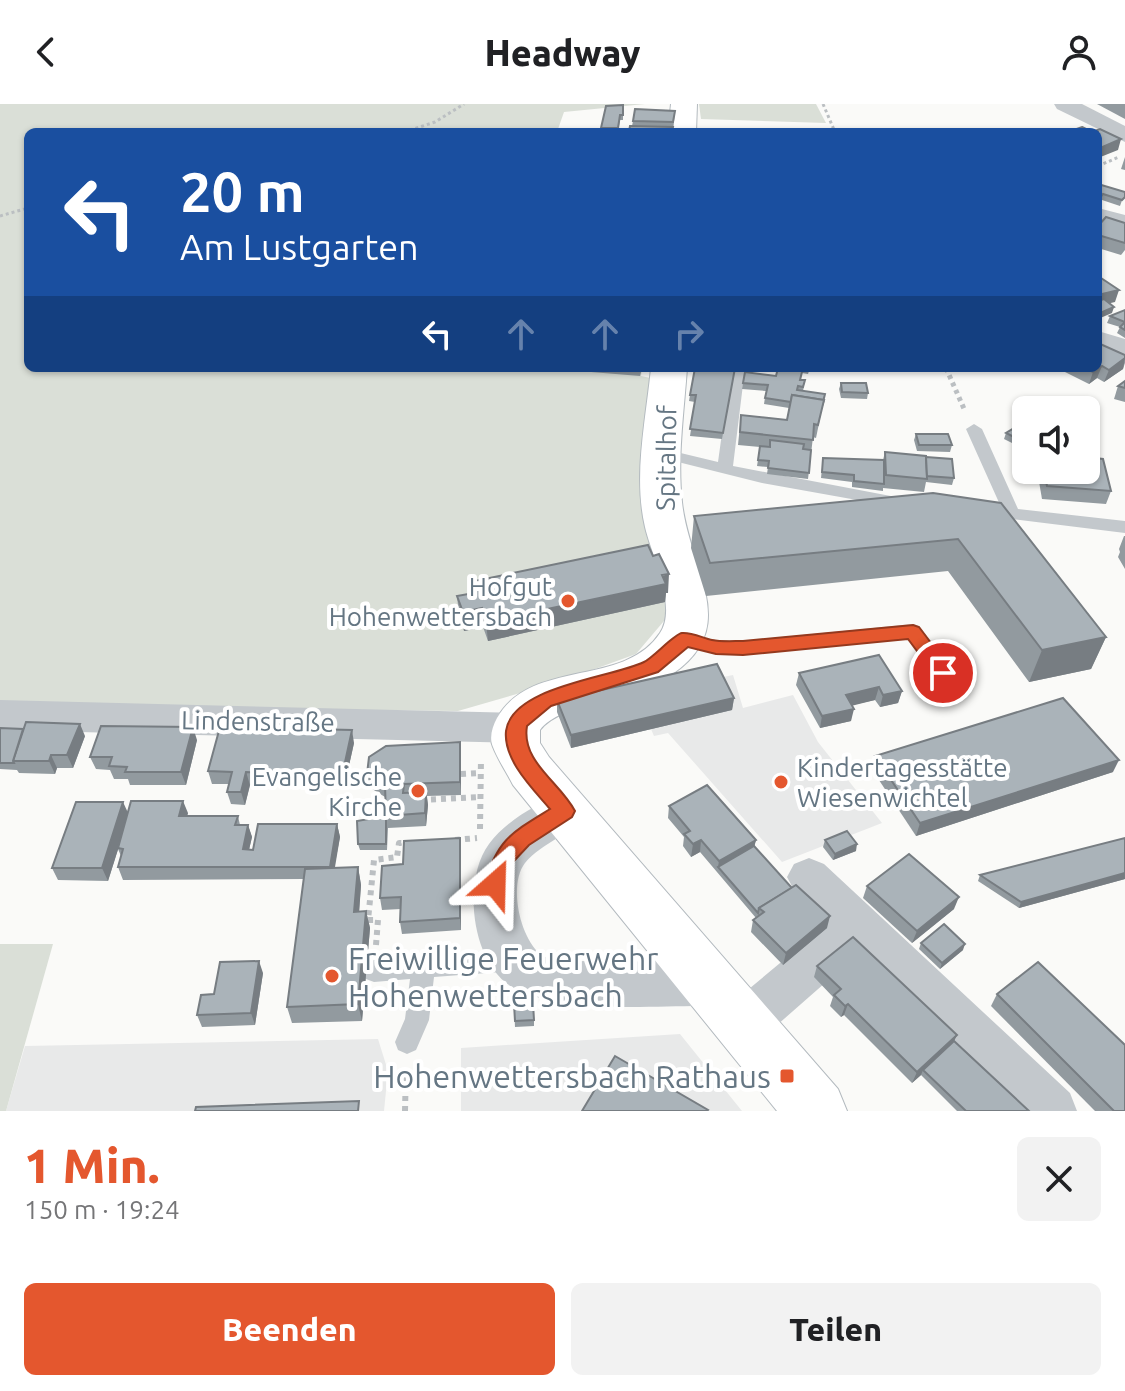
<!DOCTYPE html>
<html lang="de">
<meta charset="utf-8">
<style>
:root{--surface:#fff;--page:#f2f2f2;--text:#202124;--muted:#757577;--accent:#e4572e}
body{margin:0;font-family:Ubuntu,sans-serif;background:var(--page);color:var(--text);height:100vh;display:flex;flex-direction:column;font-size:30px;white-space:nowrap}
*{box-sizing:border-box;margin:0}
p{font-size:26px;color:var(--muted)}
.icon{flex:none;width:44px;height:44px;fill:none;stroke:currentColor;stroke-width:2;stroke-linecap:round;stroke-linejoin:round}
.map{position:relative;height:1007px;overflow:hidden}
.side{display:flex;flex-direction:column;background:var(--surface);flex:1}
.side>*{flex:none}
.guide{position:absolute;left:24px;top:24px;width:1078px;height:244px;border-radius:12px;box-shadow:0 2px 6px #0004;background:#1a4fa0;color:#fff;overflow:hidden}
.controls{position:absolute;left:1012px;top:292px;display:grid;gap:16px}
.controls a{display:grid;place-items:center;width:88px;height:88px;border-radius:12px;background:var(--surface);box-shadow:0 2px 6px #0004;font-size:40px}
.pin{position:absolute;display:grid;place-items:center;width:68px;height:68px;color:#fff;margin:-34px;border:4px solid #fff;border-radius:50%;box-shadow:0 2px 8px #0007}
.me{position:absolute;width:88px;margin:-44px;rotate:25deg;stroke-linejoin:round;filter:drop-shadow(0 0 6px #0008)}
.turn{display:flex;align-items:center;gap:28px;height:168px;padding:0 24px;font-size:36px}
.turn .icon{width:104px;height:104px;stroke-width:2.5}
.turn b{display:block;font-size:56px;line-height:68px}
.lanes{display:flex;align-items:center;height:76px;padding:0 24px;background:#0003;justify-content:center;gap:40px;direction:ltr}
.lanes .off{opacity:.35}
.round{display:grid;place-items:center;flex:none;width:84px;height:84px;border-radius:12px;background:var(--page)}
.summary{display:flex;align-items:center;justify-content:space-between;height:136px;padding:0 24px}
h1{font-size:48px;font-weight:800;line-height:60px;color:var(--accent)}
.cta{display:flex;gap:16px;margin-top:auto;padding:16px 24px}
.cta a{flex:1;height:92px;border-radius:12px;background:var(--accent);color:#fff;font-size:32px;font-weight:800;line-height:92px;text-align:center}
.cta a+a{background:var(--page);color:var(--text)}
header{display:flex;justify-content:space-between;align-items:center;height:104px;padding:0 24px;background:var(--surface);font-size:36px;font-weight:800}
.map>svg:first-child{display:block}
.built{fill:#e8e9e9}
.green{fill:#dadfd7}
.lines{fill:none;stroke-linecap:round;stroke-linejoin:round}
.secondary-casing{stroke:#b3babf;stroke-width:2}
.path-far2{stroke:#bbbfc2;stroke-width:3;stroke-dasharray:3 3;stroke-linecap:butt}
.path-far1{stroke:#bbbfc2;stroke-width:5;stroke-dasharray:4 4;stroke-linecap:butt}
.path{stroke:#bbbfc2;stroke-width:6;stroke-dasharray:5 5;stroke-linecap:butt}
.lane{fill:#c3c8cc;fill-rule:evenodd}
.street{fill:#c3c8cc;fill-rule:evenodd}
.secondary{fill:#fff;fill-rule:evenodd}
.wall{fill:#929a9f}
.shaded-wall{fill:#777d82}
.building{fill:#aab3b9;stroke:#777d82;stroke-width:2}
.route{fill:#e4572e;stroke:#94391e;stroke-width:2}
.poi-dot{fill:#e4572e;stroke:#fff;stroke-width:3}
.labels{text-anchor:middle;dominant-baseline:central;stroke-width:8;stroke-linejoin:round;paint-order:stroke}
.street-label{font-size:26px;fill:#657683;stroke:#fff}
.poi-label{font-size:26px;fill:#657683;stroke:#fff;text-anchor:end}
.near-poi-label{font-size:32px;fill:#657683;stroke:#fff;text-anchor:start}
</style>
<header><svg class="icon" aria-label="back" viewBox="0 0 24 24"><path d="M15 5l-7 7 7 7"/></svg>Headway<svg class="icon" aria-label="person" viewBox="0 0 24 24"><circle cx="12" cy="8" r="4"/><path d="M4 21q1-7 8-7t8 7"/></svg></header>
<div class="map">
<svg width="1125" height="1007" viewBox="0 0 1125 1007">
<rect width="100%" height="100%" fill="#fafaf8"/>
<!-- built -->
<g class="built">
<polygon points="733,571 743,604 793,591 818,638 882,719 782,758 668,629 654,632 636,591"/>
<polygon points="680,930 742,1007 461,1007 461,944"/>
<polygon points="378,935 388,967 384,1007 6,1007 25,942"/>
</g>
<!-- green -->
<g class="green">
<polygon points="0,0 645,0 564,8 557,28 28,28 28,264 642,264 641,272 655,275 643,412 669,511 636,550 562,577 458,607 172,604 0,599"/>
<polygon points="699,0 816,0 826,19 701,15"/>
<polygon points="0,840 53,840 6,1007 0,1007"/>
</g>
<g class="lines">
<!-- secondary casing -->
<g class="secondary-casing">
<g id="secondary">
<polygon points="671,0 697,0 696,28 668,28"/>
<path d="M651,264H687C684,308 677,354 682,398C689,468 747,527 663,576C630,595 560,599 540,626V639L549,653L838,985L847,1007H777L513,681C507,669 498,656 493,643C489,634 492,623 497,614C531,554 624,584 660,529C678,503 651,450 645,423C633,372 646,315 651,264Z"/>
</g>
</g>
<!-- path-far2 -->
<g class="path-far2">
<polyline points="823,0 835,28"/>
<polyline points="404,28 435,18 464,0"/>
<polyline points="1098,62 1119,53"/>
<polyline points="0,112 28,104"/>
</g>
<!-- path-far1 -->
<polyline class="path-far1" points="946,264 965,307"/>
<!-- path -->
<g class="path">
<polyline points="461,670 480,669"/>
<polyline points="421,696 480,693"/>
<polyline points="480,725 481,655"/>
<polyline points="455,736 477,734"/>
<polyline points="376,841 378,816 368,816 374,756 397,753 399,739 409,739"/>
<polyline points="405,1007 406,964"/>
</g>
<!-- lane -->
<g class="lane">
<polygon points="731,264 745,264 733,362 896,393 902,394 904,398 902,402 896,403 762,379 658,353 656,350 664,345 718,358"/>
<polygon points="974,320 982,325 1018,405 1125,417 1125,429 979,411 977,407 979,403 1001,403 966,325"/>
<polygon points="913,520 919,522 950,564 952,569 950,574 936,574 908,534 743,551 716,550 677,540 675,535 684,528 716,536 743,537"/>
<polygon points="514,847 522,850 526,857 522,864 514,867 434,873 429,916 416,946 407,950 398,946 395,938 405,915 410,875 374,878 366,875 362,867 366,859 374,856"/>
</g>
<!-- street -->
<g class="street">
<polygon points="1054,0 1082,0 1125,22 1125,38 1057,5"/>
<polygon points="1098,104 1125,111 1125,126 1098,119"/>
<polygon points="1098,227 1125,235 1125,254 1098,245"/>
<polygon points="0,596 516,609 530,613 536,624 530,635 516,639 0,626"/>
<path d="M564,690L579,695L585,707C573,731 542,738 525,759C508,781 520,833 540,850C548,856 561,856 570,857L710,858L727,865L733,880L727,895L710,902C652,901 562,911 512,883C471,859 462,776 489,740C506,717 537,699 564,690Z"/>
<polygon points="809,754 824,760 1070,989 1077,1007 1016,1007 858,850 760,936 743,943 726,936 719,920 726,904 827,820 794,786 787,773 794,760"/>
</g>
<!-- secondary -->
<use href="#secondary" class="secondary"/>
</g>
<!-- wall -->
<g class="wall">
<polygon points="1097,0 1125,0 1125,15"/>
<polygon points="623,1 623,16 620,16 618,28 601,28 601,24"/>
<polygon points="675,7 673,28 629,28 630,22 632,22 633,17"/>
<polygon points="1125,53 1125,66 1121,65"/>
<polygon points="1098,80 1125,88 1120,102 1102,96 1098,100"/>
<polygon points="1125,119 1125,146 1121,151 1098,144 1098,122"/>
<polygon points="1125,206 1125,234 1117,229 1120,223 1107,219 1110,212"/>
<polygon points="1125,251 1125,259 1123,265 1104,278 1097,274 1089,280 1057,264 1098,264"/>
<polygon points="591,264 642,264 640,272 591,268"/>
<polygon points="735,264 722,335 690,332 695,298 689,297 690,291"/>
<polygon points="779,264 810,264 808,270 802,269 800,276 805,276 803,287 825,290 816,334 813,333 808,375 767,370 768,363 757,362 760,343 738,341 741,311 787,316 789,304 764,300 766,287 742,285 745,268 776,272"/>
<polygon points="1125,277 1125,298 1114,295 1118,282"/>
<polygon points="841,279 868,289 867,295 841,294 839,285"/>
<polygon points="1026,310 1026,326 1024,331 1012,339 1004,335 1006,329 1018,322 1017,321 1019,315"/>
<polygon points="916,330 952,341 950,348 917,347 914,336"/>
<polygon points="885,348 954,374 952,381 926,378 924,388 883,384 883,387 852,383 852,378 821,374 823,354 883,356"/>
<polygon points="1037,366 1086,366 1111,387 1106,400 1042,395"/>
<polygon points="933,389 1106,533 1091,565 1029,578 948,467 706,492 691,444 694,412"/>
<polygon points="1124,432 1125,432 1125,465 1118,453 1120,448 1119,445"/>
<polygon points="470,478 668,489 666,489 665,498 488,537 483,523 464,527 459,511 457,492 471,490"/>
<polygon points="799,569 902,587 898,599 880,603 875,596 852,601 851,617 820,624 796,581"/>
<polygon points="734,594 732,606 571,644 557,608 557,596"/>
<polygon points="0,624 85,632 73,664 57,664 55,670 19,669 17,666 0,665"/>
<polygon points="197,636 186,681 130,681 128,675 114,675 110,666 96,665 90,653"/>
<polygon points="460,638 461,691 427,692 428,701 426,722 388,724 387,746 360,746 358,740 386,712 385,693 369,683 367,670"/>
<polygon points="354,639 344,684 250,681 245,701 231,700 227,688 229,680 212,680 208,667"/>
<polygon points="875,652 1113,668 916,732 871,664"/>
<polygon points="669,702 756,736 754,742 827,824 783,861 751,828 753,816 756,814 700,748 691,753 683,742 684,733 668,714"/>
<polygon points="128,709 188,709 187,712 238,712 240,721 248,721 252,733 249,746 253,746 337,720 340,733 334,764 358,763 361,781 359,807 366,807 370,824 362,917 292,919 287,903 304,775 123,776 118,763 121,752 118,745 108,777 58,776 52,764"/>
<polygon points="460,734 461,746 461,826 402,830 400,818 401,805 382,806 380,794 403,760"/>
<polygon points="1125,734 1125,775 1019,804 978,777 980,771"/>
<polygon points="825,736 856,747 833,756 823,743"/>
<polygon points="867,782 954,805 912,839 863,794"/>
<polygon points="921,839 963,846 940,865 919,845"/>
<polygon points="817,862 957,931 954,937 1029,1007 957,1007 921,971 912,979 844,911 841,913 830,902 833,893 814,873"/>
<polygon points="263,869 255,921 202,923 197,911 214,890"/>
<polygon points="997,890 1125,1007 1095,1007 991,902"/>
<polygon points="514,900 534,916 534,922 515,923"/>
</g>
<!-- shaded-wall -->
<g class="shaded-wall">
<polygon points="1121,35 1118,46 1098,54 1098,45"/>
<polygon points="1119,186 1115,198 1098,202 1098,191"/>
<polygon points="1114,203 1112,209 1098,215 1098,210"/>
<polygon points="1125,254 1123,265 1104,278 1109,266"/>
<polygon points="1102,262 1097,274 1089,280 1093,268"/>
<polygon points="1026,325 1024,331 1012,339 1014,333"/>
<polygon points="669,470 668,489 666,489 665,498 488,537 486,518"/>
<polygon points="482,504 483,523 464,527 463,508"/>
<polygon points="1106,533 1091,565 1029,578 1042,546"/>
<polygon points="879,583 875,596 843,604 846,591"/>
<polygon points="902,587 898,599 880,603 883,591"/>
<polygon points="734,594 732,606 571,644 571,631"/>
<polygon points="854,605 851,617 820,624 822,612"/>
<polygon points="80,620 85,632 73,664 67,651"/>
<polygon points="193,623 197,636 186,681 181,668"/>
<polygon points="352,626 354,639 344,684 342,672"/>
<polygon points="460,638 461,651 461,691 460,678"/>
<polygon points="51,651 57,664 55,670 49,657"/>
<polygon points="1119,656 1113,668 916,732 920,719"/>
<polygon points="246,668 250,681 245,701 241,688"/>
<polygon points="426,688 428,701 426,722 425,709"/>
<polygon points="183,697 188,709 183,724 179,712"/>
<polygon points="123,698 129,711 108,777 102,764"/>
<polygon points="337,720 340,733 333,775 330,763"/>
<polygon points="248,721 252,733 246,758 243,745"/>
<polygon points="460,734 461,746 461,826 460,814"/>
<polygon points="701,736 700,748 691,753 693,740"/>
<polygon points="756,736 753,748 718,763 719,757"/>
<polygon points="857,740 856,747 833,756 835,750"/>
<polygon points="358,763 361,781 358,825 354,808"/>
<polygon points="1125,769 1125,775 1019,804 1021,798"/>
<polygon points="959,793 954,805 912,839 917,827"/>
<polygon points="366,807 370,824 362,917 358,900"/>
<polygon points="830,812 827,824 783,861 786,849"/>
<polygon points="965,840 963,846 940,865 942,859"/>
<polygon points="259,857 263,869 255,921 251,909"/>
<polygon points="848,900 844,911 841,913 845,902"/>
<polygon points="957,931 951,943 923,966 921,971 912,979 917,968"/>
</g>
<!-- building -->
<g class="building">
<polygon points="623,1 623,11 620,11 618,24 601,24 606,2"/>
<polygon points="635,5 675,7 673,18 633,17"/>
<polygon points="630,22 673,23 672,28 640,28 629,27"/>
<polygon points="1082,23 1092,28 1100,25 1121,35 1098,45 1098,28 1068,28"/>
<polygon points="1098,80 1125,88 1125,93 1122,96 1103,90 1100,94 1098,94"/>
<polygon points="1106,113 1125,119 1125,139 1098,131 1098,122"/>
<polygon points="1098,172 1119,186 1098,191"/>
<polygon points="1104,195 1114,203 1098,210 1098,197"/>
<polygon points="1125,206 1125,226 1120,223 1125,218 1110,212"/>
<polygon points="1098,239 1125,251 1125,254 1109,266 1102,262 1093,268 1086,264 1098,264"/>
<polygon points="617,264 641,264 641,266"/>
<polygon points="695,264 735,264 723,329 690,325 696,291 690,291"/>
<polygon points="778,264 803,264 800,276 805,276 803,283 798,282 797,286 825,290 822,302 824,296 792,291 791,298 765,294 768,281 743,279 745,268 776,272"/>
<polygon points="1125,277 1125,284 1118,282"/>
<polygon points="841,279 866,279 868,289 842,288"/>
<polygon points="792,291 824,296 818,321 814,320 813,336 740,328 741,311 787,316"/>
<polygon points="1026,310 1026,318 1019,315"/>
<polygon points="1019,321 1026,325 1014,333 1006,329"/>
<polygon points="916,330 948,330 952,341 919,341"/>
<polygon points="770,336 804,340 803,345 811,346 809,369 768,364 769,357 758,356 760,342 770,343"/>
<polygon points="885,348 926,352 927,375 886,371"/>
<polygon points="926,353 952,355 954,374 927,372"/>
<polygon points="1086,353 1103,355 1111,387 1047,382 1044,366 1086,366"/>
<polygon points="823,354 884,356 884,380 854,377 854,371 822,368"/>
<polygon points="933,389 1001,399 1106,533 1042,546 958,435 710,459 694,412"/>
<polygon points="648,441 653,452 659,450 669,470 662,471 666,480 486,518 482,504 463,508 457,492 474,489 470,478"/>
<polygon points="879,551 902,587 883,591 879,583 846,591 854,605 822,612 799,569"/>
<polygon points="717,560 734,594 571,631 557,596"/>
<polygon points="1063,594 1119,656 920,719 875,652"/>
<polygon points="26,618 80,620 67,651 51,651 49,657 13,657"/>
<polygon points="101,622 193,623 181,668 125,668 127,663 109,662 112,653 90,653"/>
<polygon points="220,623 352,626 342,672 246,668 241,688 227,688 232,668 208,667"/>
<polygon points="0,624 23,625 13,657 14,659 0,659"/>
<polygon points="460,638 460,678 404,680 403,689 426,688 425,709 386,712 385,681 367,670 369,653 386,642"/>
<polygon points="707,681 756,736 719,757 701,736 693,740 684,730 690,727 669,702"/>
<polygon points="131,697 183,697 179,712 238,712 235,721 248,721 243,745 253,746 258,720 337,720 330,763 118,763 123,745 118,744"/>
<polygon points="76,698 123,698 102,764 52,764"/>
<polygon points="386,712 386,740 358,740 357,717"/>
<polygon points="847,727 857,740 835,750 825,736"/>
<polygon points="460,734 460,814 400,818 401,793 380,794 382,762 403,760 404,737"/>
<polygon points="1125,734 1125,769 1021,798 980,771"/>
<polygon points="754,742 792,784 759,804 758,809 718,763"/>
<polygon points="909,750 959,793 917,827 867,782"/>
<polygon points="358,763 354,808 366,807 358,900 287,903 305,765"/>
<polygon points="796,781 830,812 786,849 753,816 764,808 759,804"/>
<polygon points="944,820 965,840 942,859 921,839"/>
<polygon points="853,833 957,931 917,968 848,900 845,902 834,891 841,885 817,862"/>
<polygon points="259,857 251,909 197,911 201,891 214,890 220,858"/>
<polygon points="1038,858 1125,941 1125,1007 1114,1007 997,890"/>
<polygon points="533,899 534,916 515,917 514,900"/>
<polygon points="954,937 1029,1007 966,1007 923,966"/>
<polygon points="615,952 708,1006 707,1007 582,1007"/>
<polygon points="359,997 358,1007 195,1007 196,1003"/>
</g>
<!-- route -->
<path class="route" d="M913,521L919,523L950,564L953,569L950,574H937L908,535L743,551L716,550L688,543L658,568L551,602L527,622C521,658 560,678 575,707L572,713L529,741L513,758L503,787L495,790L487,787L484,780C498,735 511,729 550,705C533,685 503,656 506,627C512,582 611,574 644,558C654,553 674,530 682,529C691,528 703,534 712,536C722,538 733,537 743,537Z"/>
<!-- markers -->
<g class="poi-dot">
<circle cx="568" cy="497" r="8"/>
<circle cx="781" cy="678" r="8"/>
<circle cx="418" cy="687" r="8"/>
<circle cx="332" cy="872" r="8"/>
<rect x="779" y="964" width="16" height="16" rx="4"/>
</g>
<g class="labels">
<!-- street labels -->
<g class="street-label">
<text transform="translate(666 354) rotate(-89)">Spitalhof</text>
<text transform="translate(258 617) rotate(1)">Lindenstraße</text>
</g>
<!-- poi labels -->
<g class="poi-label">
<text x="552" y="482">Hofgut<tspan x="552" dy="30">Hohenwettersbach</tspan></text>
<text x="797" y="663" text-anchor="start">Kindertagesstätte<tspan x="797" dy="30">Wiesenwichtel</tspan></text>
<text x="402" y="672">Evangelische<tspan x="402" dy="30">Kirche</tspan></text>
</g>
<!-- near-poi labels -->
<g class="near-poi-label">
<text x="348" y="854">Freiwillige Feuerwehr<tspan x="348" dy="37">Hohenwettersbach</tspan></text>
<text x="771" y="972" text-anchor="end">Hohenwettersbach Rathaus</text>
</g>
</g>
</svg>
<div class="controls">
<a><svg class="icon" aria-label="sound" viewBox="0 0 24 24"><path d="M4 9h4l5-4v14l-5-4H4zM17 9q2 3 0 6"/></svg></a>
</div>
<div class="pin" style="left:943px;top:569px;background:#d93025"><svg class="icon" aria-label="arrive" viewBox="0 0 24 24"><path d="M6 21V4h12l-3 4 3 4H6"/></svg></div>
<svg class="me" style="left:495px;top:780px" viewBox="-20 -20 40 40"><path d="M0-17L14 15 0 8-14 15z" fill="#e4572e" stroke="#fff" stroke-width="4"/></svg>
<div class="guide">
<div class="turn"><svg class="icon" aria-label="left" viewBox="0 0 24 24"><path d="M17 20v-9H6M10 6l-5 5 5 5"/></svg><div><b>20 m</b>Am Lustgarten</div></div>
<div class="lanes"><svg class="icon" aria-label="left" viewBox="0 0 24 24"><path d="M17 20v-9H6M10 6l-5 5 5 5"/></svg><svg class="icon off" aria-label="ahead" viewBox="0 0 24 24"><path d="M12 20V5M6 11l6-6 6 6"/></svg><svg class="icon off" aria-label="ahead" viewBox="0 0 24 24"><path d="M12 20V5M6 11l6-6 6 6"/></svg><svg class="icon off" aria-label="right" viewBox="0 0 24 24"><path d="M7 20v-9h11M14 6l5 5-5 5"/></svg></div>
</div>
</div>
<section class="side">
<div class="summary"><div><h1>1 Min.</h1><p>150 m · 19:24</p></div><a class="round"><svg class="icon" aria-label="close" viewBox="0 0 24 24"><path d="M6 6l12 12M18 6L6 18"/></svg></a></div>
<div class="cta"><a>Beenden</a><a>Teilen</a></div>
</section>
